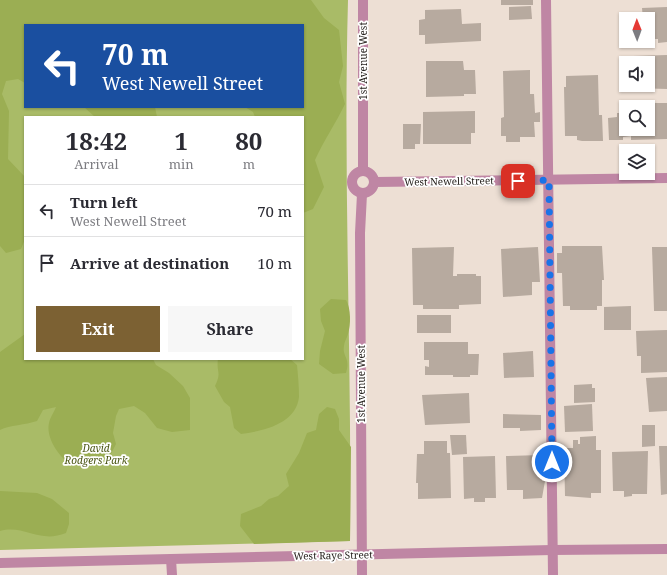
<!DOCTYPE html>
<style>
:root{--surface:#fff;--page:#f7f7f7;--text:#2b2b33;--muted:#7c7c81;--line:#e1e1e2;--accent:#7c6133}
body{margin:0;font-family:"Noto Serif",serif;background:var(--page);color:var(--text);height:100vh;display:flex;flex-direction:column;font-size:15px;white-space:nowrap}
*{box-sizing:border-box;margin:0}
p{font-size:13px;color:var(--muted)}
.icon{flex:none;width:22px;height:22px;fill:none;stroke:currentColor;stroke-width:2;stroke-linecap:round;stroke-linejoin:round}
.map{position:relative;flex:1;overflow:hidden}
.sheet{position:absolute;left:24px;top:116px;width:280px;height:244px;display:flex;flex-direction:column;background:var(--surface);border-radius:0px;box-shadow:0 1px 3px #0004}
.sheet>*{flex:none}
.hud{position:absolute;left:24px;top:24px;width:280px;height:84px;border-radius:0px;box-shadow:0 1px 3px #0004;background:#1a4fa0;color:#fff;overflow:hidden}
.needle{width:26px;rotate:359deg}
.controls{position:absolute;left:619px;top:12px;display:grid;gap:8px}
.controls a{display:grid;place-items:center;width:36px;height:36px;border-radius:0px;background:var(--surface);box-shadow:0 1px 3px #0004;font-size:20px}
.pin{position:absolute;display:grid;place-items:center;width:34px;height:34px;color:#fff;margin:-17px;border-radius:8px;box-shadow:0 2px 6px #0006}
.me{position:absolute;width:44px;margin:-22px;rotate:0deg;stroke-linejoin:round;filter:drop-shadow(0 0 3px #0008)}
.turn{display:flex;align-items:center;gap:14px;height:84px;padding:0 12px;font-size:18px}
.turn .icon{width:52px;height:52px;stroke-width:2.5}
.turn b{display:block;font-size:28px;line-height:34px}
.eta{display:flex;justify-content:space-evenly;align-items:center;height:68px;text-align:center}
.eta b{font-size:24px;font-weight:700;line-height:28px}
.primary-button{display:flex;gap:8px;margin-top:auto;padding:8px 12px}
.primary-button a{flex:1;height:46px;border-radius:0px;background:var(--accent);color:#fff;font-size:16px;font-weight:700;line-height:46px;text-align:center}
.primary-button a+a{background:var(--page);color:var(--text)}
ul{padding:0;list-style:none}
li{display:flex;align-items:center;gap:12px;height:52px;padding:0 12px;border-top:1px solid var(--line)}
li div{flex:1}
li b{display:block;font-size:15px}
li em{font-style:normal}
.map>svg:first-child{display:block}
.green{fill:#a9bb67;fill-rule:evenodd}
.forest{fill:#9bae53}
.building{fill:#b7aa9f;fill-rule:evenodd}
.lines{fill:none;stroke-linecap:round;stroke-linejoin:round}
.lane{stroke:#bf86a4;stroke-width:10}
.street{stroke:#bf86a4;stroke-width:10}
.route{stroke:#1a73e8;stroke-width:7;stroke-dasharray:0 12.6}
.labels{text-anchor:middle;dominant-baseline:central;stroke-width:3.5;stroke-linejoin:round;paint-order:stroke}
.street-label{font-size:10px;fill:#221d19;stroke:#fff}
.park-label{font-size:10px;font-style:italic;fill:#495411;stroke:#fff}
</style>
<div class="map">
<svg width="667" height="575" viewBox="0 0 667 575">
<rect width="100%" height="100%" fill="#eddfd4"/>
<!-- green -->
<path class="green" d="M0,0H348C343,180 352,360 350,541L0,550ZM25,25H303V107H25ZM25,117H303V359H25Z"/>
<!-- forest -->
<g class="forest">
<path d="M0,0H311L324,18L339,30L343,66L339,82L345,104C336,123 324,140 315,160L324,187L313,209L303,213V117H255L253,112L245,107H303V25H25V83L18,79L6,81L2,94L9,111L8,159L25,177V239L21,249L6,253L0,246Z"/>
<polygon points="84,107 155,107 157,117 95,117"/>
<path d="M331,299L346,300C351,308 351,325 348,334C347,338 344,342 344,346C342,357 351,358 346,373L333,374L319,364L320,351L325,331L321,321L320,309Z"/>
<path d="M25,334V359H153L156,365L169,373L183,386L190,398V430L172,432L157,428L145,413L134,406L119,409L116,416L113,433L116,444L110,456L93,460L66,461C56,452 46,436 49,423C50,418 54,412 56,407L43,410L37,421C25,425 10,425 0,430V352Z"/>
<path d="M218,359H290L297,365C298,376 299,386 299,397C296,424 263,431 241,434L234,428L230,407L224,402L215,386C222,372 216,372 218,359Z"/>
<polygon points="327,407 335,409 339,419 339,430 351,447 350,541 254,544 240,526 241,514 261,506 269,499 278,496 289,486 286,474 299,453 307,433 316,430 319,414"/>
<path d="M0,491L37,493L52,499L69,513V524L66,533C39,544 24,524 0,531Z"/>
</g>
<!-- building -->
<g class="building">
<rect x="501" y="0" width="32" height="5"/>
<polygon points="531,6 532,19 509,20 509,7"/>
<polygon points="667,7 667,42 658,43 658,39 648,39 648,19 643,19 642,8"/>
<polygon points="461,9 462,24 481,23 481,41 425,44 425,35 419,35 419,20 425,19 425,10"/>
<polygon points="667,55 667,89 634,88 634,85 648,85 648,63 633,63 633,56"/>
<polygon points="426,61 463,61 464,70 475,70 476,94 464,94 464,96 426,97"/>
<polygon points="530,70 530,94 534,94 535,113 540,112 540,122 534,122 535,137 520,137 520,142 506,142 506,136 501,136 501,118 504,117 503,71"/>
<polygon points="598,75 599,115 602,115 603,141 582,141 577,140 577,136 565,136 564,87 566,87 566,76"/>
<path d="M649,100V103H667V139L631,140V136L623,137V140H609L608,118L617,117V113H624V105H629V101ZM626,107H648V129H626Z"/>
<polygon points="475,111 475,133 471,133 471,144 423,144 423,112"/>
<polygon points="403,124 421,124 420,144 415,144 415,149 403,149"/>
<polygon points="562,246 602,246 604,280 602,280 602,306 597,306 597,310 570,310 570,306 563,306 562,273 557,273 557,253 562,253"/>
<polygon points="454,247 453,276 457,276 457,274 476,274 476,276 481,276 481,304 459,305 459,309 423,309 423,305 413,305 412,248"/>
<polygon points="538,247 540,282 532,282 532,295 503,297 501,249"/>
<polygon points="652,247 667,247 667,311 654,311"/>
<polygon points="631,306 631,330 604,330 604,307"/>
<rect x="417" y="315" width="34" height="18"/>
<polygon points="667,330 667,372 641,373 641,356 637,356 636,331"/>
<polygon points="424,342 468,342 468,354 479,354 478,375 470,375 470,377 453,377 453,375 425,375 425,366 429,367 429,360 424,360"/>
<polygon points="533,351 534,377 504,378 503,353"/>
<polygon points="667,377 667,411 649,412 646,378"/>
<polygon points="592,384 592,388 595,388 595,402 574,403 574,385"/>
<polygon points="469,393 470,423 425,425 422,395"/>
<polygon points="592,404 593,431 565,432 564,406"/>
<polygon points="503,414 541,415 541,430 520,431 520,428 503,428"/>
<polygon points="642,425 655,425 655,446 642,447"/>
<polygon points="450,435 466,435 467,454 452,455"/>
<polygon points="596,436 596,450 601,450 601,493 591,493 591,498 565,496 564,448 573,448 573,440 578,440 578,444 580,444 580,437"/>
<polygon points="424,441 447,441 447,453 450,453 451,498 418,499 418,483 416,483 417,454 424,454"/>
<polygon points="659,446 667,446 667,494 661,495"/>
<polygon points="648,451 647,494 632,494 632,496 624,497 624,491 613,491 612,452"/>
<polygon points="541,455 542,481 545,481 542,498 523,499 523,490 507,490 506,456"/>
<polygon points="495,456 496,498 485,498 485,502 474,502 474,498 464,499 463,457"/>
</g>
<g class="lines">
<!-- lane -->
<g class="lane">
<polyline points="546,0 553,575"/>
<polyline points="171,559 172,575"/>
</g>
<!-- street -->
<g class="street">
<polyline points="363,0 363,171"/>
<circle cx="363" cy="182" r="11"/>
<polyline points="375,182 667,178"/>
<polyline points="362,194 360,233 362,575"/>
<polyline points="0,563 552,550 667,549"/>
</g>
</g>
<g class="lines">
<!-- route -->
<polyline class="route" points="518,181 549,180 552,462"/>
</g>
<g class="labels">
<!-- street labels -->
<g class="street-label">
<text transform="translate(363 61) rotate(-90)">1st Avenue West</text>
<text transform="translate(449 181) rotate(-1)">West Newell Street</text>
<text transform="translate(361 384) rotate(-90)">1st Avenue West</text>
<text transform="translate(333 555) rotate(-1)">West Raye Street</text>
</g>
<!-- park labels -->
<g class="park-label">
<text x="96" y="448">David<tspan x="96" dy="12">Rodgers Park</tspan></text>
</g>
</g>
</svg>
<div class="controls">
<a><svg class="needle" viewBox="-14 -14 28 28"><path d="M0-13l5 13h-10z" fill="#e53935"/><path d="M0 13l5-13h-10z" fill="#7c7c81"/></svg></a>
<a><svg class="icon" aria-label="sound" viewBox="0 0 24 24"><path d="M4 9h4l5-4v14l-5-4H4zM17 9q2 3 0 6"/></svg></a>
<a><svg class="icon" aria-label="search" viewBox="0 0 24 24"><circle cx="10" cy="10" r="6"/><path d="M15 15l6 6"/></svg></a>
<a><svg class="icon" aria-label="layers" viewBox="0 0 24 24"><path d="M12 4l9 5-9 5-9-5zM3 14l9 5 9-5"/></svg></a>
</div>
<div class="pin" style="left:518px;top:181px;background:#d93025"><svg class="icon" aria-label="arrive" viewBox="0 0 24 24"><path d="M6 21V4h12l-3 4 3 4H6"/></svg></div>
<svg class="me" style="left:552px;top:462px" viewBox="-20 -20 40 40"><circle r="17" fill="#1a73e8" stroke="#fff" stroke-width="3"/><path d="M0-11L8 9 0 5-8 9z" fill="#fff"/></svg>
<div class="hud">
<div class="turn"><svg class="icon" aria-label="left" viewBox="0 0 24 24"><path d="M17 20v-9H6M10 6l-5 5 5 5"/></svg><div><b>70 m</b>West Newell Street</div></div>
</div>
<section class="sheet">
<div class="eta">
<div><b>18:42</b><p>Arrival</p></div>
<div><b>1</b><p>min</p></div>
<div><b>80</b><p>m</p></div>
</div>
<ul>
<li><svg class="icon" aria-label="left" viewBox="0 0 24 24"><path d="M17 20v-9H6M10 6l-5 5 5 5"/></svg><div><b>Turn left</b><p>West Newell Street</p></div><em>70 m</em></li>
<li><svg class="icon" aria-label="arrive" viewBox="0 0 24 24"><path d="M6 21V4h12l-3 4 3 4H6"/></svg><div><b>Arrive at destination</b></div><em>10 m</em></li>
</ul>
<div class="primary-button"><a>Exit</a><a>Share</a></div>
</section>
</div>
